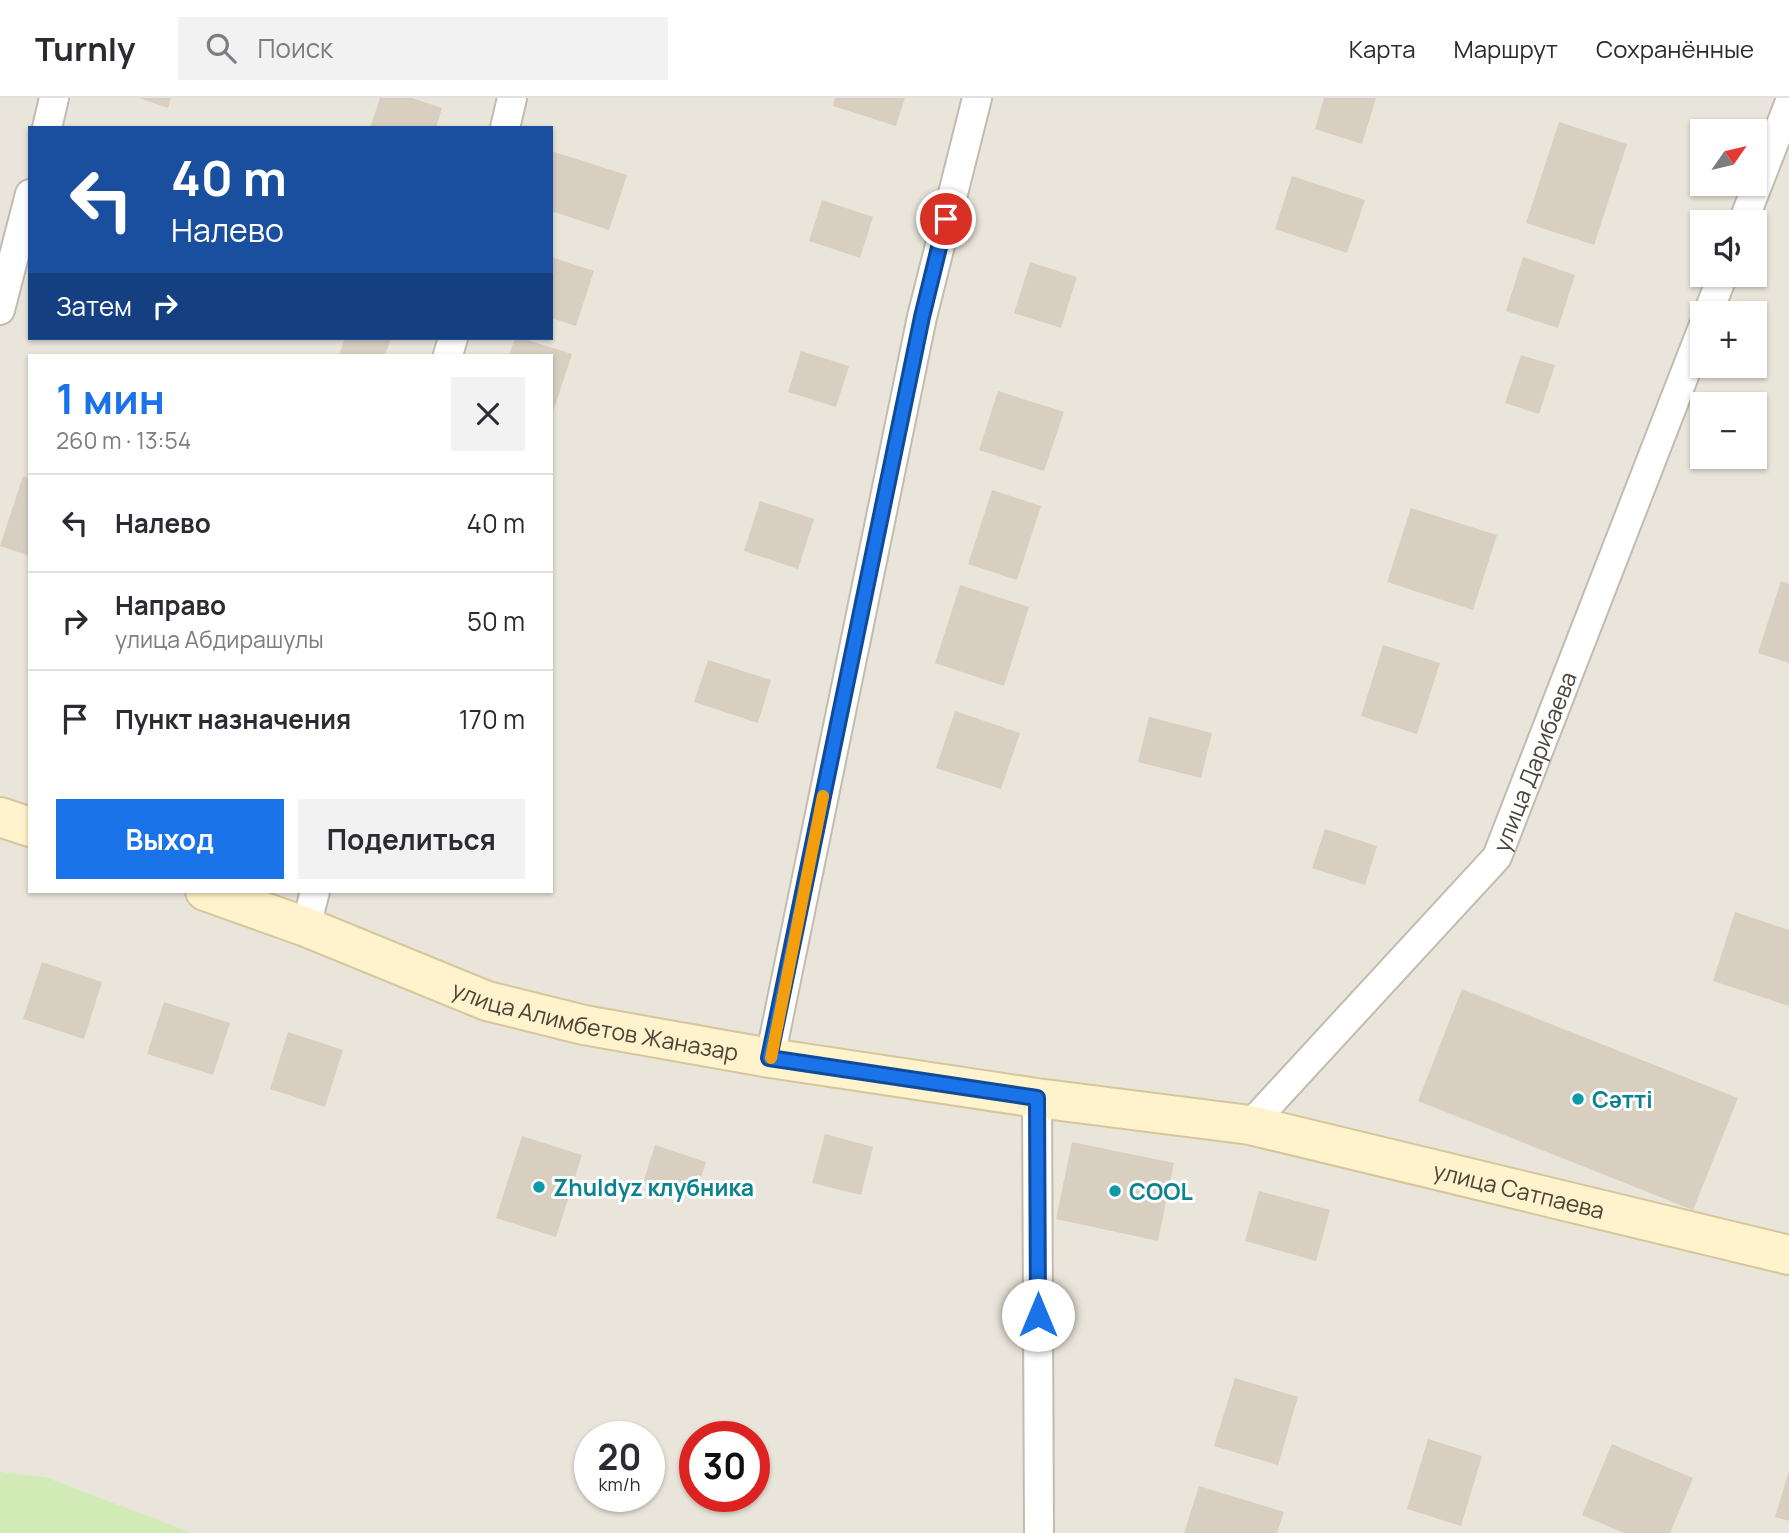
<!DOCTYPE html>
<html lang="ru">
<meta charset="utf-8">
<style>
:root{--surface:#fff;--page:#f2f2f3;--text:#2b2b33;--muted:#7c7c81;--line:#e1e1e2;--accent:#1a73e8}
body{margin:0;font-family:Manrope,sans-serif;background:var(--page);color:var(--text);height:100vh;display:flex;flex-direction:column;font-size:26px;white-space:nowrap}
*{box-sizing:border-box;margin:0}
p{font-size:23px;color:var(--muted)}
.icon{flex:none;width:38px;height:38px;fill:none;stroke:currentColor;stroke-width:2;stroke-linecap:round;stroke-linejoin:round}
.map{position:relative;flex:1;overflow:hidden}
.sheet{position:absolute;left:28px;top:256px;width:525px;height:539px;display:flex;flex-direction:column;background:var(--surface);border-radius:0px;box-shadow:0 2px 5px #0004}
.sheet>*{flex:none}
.banner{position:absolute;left:28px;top:28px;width:525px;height:214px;border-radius:0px;box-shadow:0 2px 5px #0004;background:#1a4fa0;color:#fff;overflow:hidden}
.needle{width:46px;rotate:56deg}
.tools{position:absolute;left:1690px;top:21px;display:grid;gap:14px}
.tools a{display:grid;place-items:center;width:77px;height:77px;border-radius:0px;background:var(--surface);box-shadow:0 2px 5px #0004;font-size:35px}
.speed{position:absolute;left:574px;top:1323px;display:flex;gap:14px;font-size:35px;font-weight:700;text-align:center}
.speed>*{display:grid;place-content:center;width:91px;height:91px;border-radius:50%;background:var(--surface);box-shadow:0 2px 5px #0004;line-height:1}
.speed small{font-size:18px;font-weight:400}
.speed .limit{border:10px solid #d22;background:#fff;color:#111}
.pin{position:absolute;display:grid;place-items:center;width:60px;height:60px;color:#fff;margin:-30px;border:4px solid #fff;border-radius:50%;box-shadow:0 2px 7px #0007}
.me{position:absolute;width:77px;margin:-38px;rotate:0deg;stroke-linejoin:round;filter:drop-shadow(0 0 5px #0008)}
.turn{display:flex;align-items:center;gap:24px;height:147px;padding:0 28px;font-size:32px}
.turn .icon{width:91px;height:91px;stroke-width:2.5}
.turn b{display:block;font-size:49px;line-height:60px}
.then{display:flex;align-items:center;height:66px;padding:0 28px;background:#0003;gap:14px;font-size:26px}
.round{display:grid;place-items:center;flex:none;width:74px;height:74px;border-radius:0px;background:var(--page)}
.head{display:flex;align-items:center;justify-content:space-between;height:119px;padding:0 28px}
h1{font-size:42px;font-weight:700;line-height:52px;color:var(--accent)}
.cta{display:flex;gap:14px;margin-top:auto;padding:14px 28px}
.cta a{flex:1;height:80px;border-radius:0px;background:var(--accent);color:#fff;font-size:28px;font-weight:700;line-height:80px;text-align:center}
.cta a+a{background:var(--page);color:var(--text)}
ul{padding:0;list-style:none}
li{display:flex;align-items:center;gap:21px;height:98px;padding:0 28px;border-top:2px solid var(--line)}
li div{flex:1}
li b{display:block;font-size:26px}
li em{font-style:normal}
header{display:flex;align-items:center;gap:42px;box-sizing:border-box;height:98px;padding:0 35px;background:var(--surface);border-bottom:2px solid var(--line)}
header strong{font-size:33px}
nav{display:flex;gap:38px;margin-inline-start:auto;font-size:24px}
.search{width:490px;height:63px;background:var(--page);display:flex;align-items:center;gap:18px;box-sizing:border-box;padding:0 24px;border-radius:0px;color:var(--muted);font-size:26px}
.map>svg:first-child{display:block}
.residential{fill:#eae5da;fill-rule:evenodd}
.green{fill:#d2eab5}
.building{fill:#d8cfc1}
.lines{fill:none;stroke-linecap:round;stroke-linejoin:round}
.street-casing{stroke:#c2bbae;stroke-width:32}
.secondary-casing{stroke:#d6c79b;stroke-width:42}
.street{stroke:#fff;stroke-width:28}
.secondary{stroke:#fff3cd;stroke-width:38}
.route-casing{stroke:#114b97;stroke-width:18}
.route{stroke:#1a73e8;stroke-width:12}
.slow{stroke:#f59e0b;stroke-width:12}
.culture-dot{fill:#0f9aa8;stroke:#fff;stroke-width:2.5}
.labels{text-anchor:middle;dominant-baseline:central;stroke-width:6;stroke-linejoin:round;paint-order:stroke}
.street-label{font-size:23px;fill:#4b4439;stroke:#fff}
.culture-label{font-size:23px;font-weight:bold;fill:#0d838f;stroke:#fff;text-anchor:start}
</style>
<header>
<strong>Turnly</strong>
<div class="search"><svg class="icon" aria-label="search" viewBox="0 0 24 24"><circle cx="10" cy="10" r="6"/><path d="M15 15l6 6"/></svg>Поиск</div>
<nav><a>Карта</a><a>Маршрут</a><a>Сохранённые</a></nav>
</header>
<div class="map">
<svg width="1789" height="1435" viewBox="0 0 1789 1435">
<rect width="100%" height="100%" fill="#f6f3ec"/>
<!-- residential -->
<path class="residential" d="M0,0H1789V1435H0ZM30,30H551V240H30ZM1703,33H1755V86H1703ZM1703,124H1755V177H1703ZM1703,215H1755V268H1703ZM30,257H551V793H30ZM1703,306H1755V359H1703ZM590,1339H649V1398H590ZM695,1339H754V1398H695Z"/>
<!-- green -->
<polygon class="green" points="0,1374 45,1379 192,1435 0,1435"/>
<!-- building -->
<g class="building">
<polygon points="139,0 171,0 168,10"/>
<polygon points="380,0 412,0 442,10 436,30 370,30"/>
<polygon points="835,0 905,0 896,28 833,8"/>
<polygon points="1324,0 1376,0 1362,46 1315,31"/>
<polygon points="1559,24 1627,46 1594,147 1526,125"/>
<polygon points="551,53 627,77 609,132 551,113"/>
<polygon points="1292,78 1365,102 1347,155 1275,131"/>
<polygon points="822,102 873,119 860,160 809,143"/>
<polygon points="551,159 594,173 576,228 551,220"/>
<polygon points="1523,159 1575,177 1558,230 1506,213"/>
<polygon points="1030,164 1077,179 1061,230 1014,215"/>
<polygon points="345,240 391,240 385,257 339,257"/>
<polygon points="515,240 521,240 572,256 552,317 551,257 509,257"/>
<polygon points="801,253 849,268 836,309 788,294"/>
<polygon points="1521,257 1555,267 1539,316 1505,305"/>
<polygon points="998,293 1064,314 1044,373 979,352"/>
<polygon points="23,378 30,381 30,458 0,448"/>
<polygon points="992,392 1041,408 1017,482 968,466"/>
<polygon points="760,403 814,421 798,471 744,453"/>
<polygon points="1411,410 1497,437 1473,512 1387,484"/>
<polygon points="1781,483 1789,486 1789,565 1758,555"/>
<polygon points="960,487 1029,509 1004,588 935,565"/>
<polygon points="1383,547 1440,565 1417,636 1361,618"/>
<polygon points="708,562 771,582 758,625 694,604"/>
<polygon points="955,613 1020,635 1001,691 936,670"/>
<polygon points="1149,619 1212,635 1201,680 1138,664"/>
<polygon points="1325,731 1377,748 1365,787 1312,770"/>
<polygon points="1735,814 1789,832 1789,908 1713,883"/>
<polygon points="42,864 102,884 84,941 23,921"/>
<polygon points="1462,891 1738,1000 1693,1112 1418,1003"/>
<polygon points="164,904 230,925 213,977 147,956"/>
<polygon points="288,934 343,952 325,1009 270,991"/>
<polygon points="825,1036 873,1049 861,1097 812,1085"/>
<polygon points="522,1038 582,1057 556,1139 496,1120"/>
<polygon points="1072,1044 1174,1065 1158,1143 1056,1121"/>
<polygon points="655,1047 706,1064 694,1101 643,1085"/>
<polygon points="1259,1093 1330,1112 1316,1163 1245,1143"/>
<polygon points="1235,1280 1298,1299 1278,1367 1214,1348"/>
<polygon points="1428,1341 1482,1358 1461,1428 1407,1411"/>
<polygon points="1612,1346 1693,1380 1670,1435 1624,1435 1582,1417"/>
<polygon points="1788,1376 1789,1376 1789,1423 1775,1419"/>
<polygon points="1199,1388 1284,1414 1277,1435 1184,1435"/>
</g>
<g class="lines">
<!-- street casing -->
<g class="street-casing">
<g id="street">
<polyline points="47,30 54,0"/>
<polyline points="505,30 512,0"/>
<polyline points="1743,124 1789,6"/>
<polyline points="0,212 30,96"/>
<polyline points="1708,215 1723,177"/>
<polyline points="448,257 453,240"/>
<polyline points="306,829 315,793"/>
<polyline points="770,960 922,219 977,0"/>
<polyline points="1037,1000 1039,1435"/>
<path id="s1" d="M1250,1027L1497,759L1703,229"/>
</g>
</g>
<!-- secondary casing -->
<g class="secondary-casing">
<g id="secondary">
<polyline points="0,719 30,729"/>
<path id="s2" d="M205,793L306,829L487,903L584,927L770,960L1037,1000L1250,1027L1789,1157"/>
</g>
</g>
<!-- street -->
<use href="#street" class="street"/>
<!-- secondary -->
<use href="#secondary" class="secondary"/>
</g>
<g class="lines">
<!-- route casing -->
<g class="route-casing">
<polyline id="route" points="946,121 922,219 769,960 1037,1000 1038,1217"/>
</g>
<!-- route -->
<use href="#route" class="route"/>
<!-- slow -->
<polyline class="slow" points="771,960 823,698"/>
</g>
<!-- markers -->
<g class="culture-dot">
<circle cx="1578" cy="1001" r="7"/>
<circle cx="539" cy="1089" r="7"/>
<circle cx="1115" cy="1093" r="7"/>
</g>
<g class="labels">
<!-- street labels -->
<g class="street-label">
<text stroke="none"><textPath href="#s1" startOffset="467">улица Дарибаева</textPath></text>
<text stroke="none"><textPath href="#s2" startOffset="413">улица Алимбетов Жаназар</textPath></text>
<text stroke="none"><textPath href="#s2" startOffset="1353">улица Сатпаева</textPath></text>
</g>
<!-- culture labels -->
<g class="culture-label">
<text x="1592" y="1001">Сәтті</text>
<text x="553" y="1089">Zhuldyz клубника</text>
<text x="1129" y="1093">COOL</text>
</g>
</g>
</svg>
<div class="tools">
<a><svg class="needle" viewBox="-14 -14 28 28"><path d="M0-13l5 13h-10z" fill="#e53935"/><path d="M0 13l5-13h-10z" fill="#7c7c81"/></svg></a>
<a><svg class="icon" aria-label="sound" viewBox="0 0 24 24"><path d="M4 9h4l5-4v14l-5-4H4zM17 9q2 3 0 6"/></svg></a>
<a>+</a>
<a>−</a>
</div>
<div class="speed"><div>20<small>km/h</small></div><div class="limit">30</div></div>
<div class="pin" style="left:946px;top:121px;background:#d93025"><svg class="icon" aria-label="arrive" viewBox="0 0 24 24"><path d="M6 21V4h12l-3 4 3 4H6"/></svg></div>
<svg class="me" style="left:1038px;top:1217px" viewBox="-20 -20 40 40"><circle r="19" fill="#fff"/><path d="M0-13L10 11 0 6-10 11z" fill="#1a73e8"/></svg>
<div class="banner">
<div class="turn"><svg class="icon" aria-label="left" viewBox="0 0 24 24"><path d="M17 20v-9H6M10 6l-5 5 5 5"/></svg><div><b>40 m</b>Налево</div></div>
<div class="then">Затем<svg class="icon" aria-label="right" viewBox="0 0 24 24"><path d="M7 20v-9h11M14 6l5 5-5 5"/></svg></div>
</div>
<section class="sheet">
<div class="head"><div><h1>1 мин</h1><p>260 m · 13:54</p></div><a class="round"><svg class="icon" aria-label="close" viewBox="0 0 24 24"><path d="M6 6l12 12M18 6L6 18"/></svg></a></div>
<ul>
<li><svg class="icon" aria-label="left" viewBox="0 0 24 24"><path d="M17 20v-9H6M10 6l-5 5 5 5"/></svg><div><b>Налево</b></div><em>40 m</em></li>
<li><svg class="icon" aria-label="right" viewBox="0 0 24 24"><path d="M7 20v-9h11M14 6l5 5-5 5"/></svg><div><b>Направо</b><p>улица Абдирашулы</p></div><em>50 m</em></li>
<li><svg class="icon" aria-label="arrive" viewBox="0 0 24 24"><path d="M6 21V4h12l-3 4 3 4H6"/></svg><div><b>Пункт назначения</b></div><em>170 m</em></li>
</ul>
<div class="cta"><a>Выход</a><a>Поделиться</a></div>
</section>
</div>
